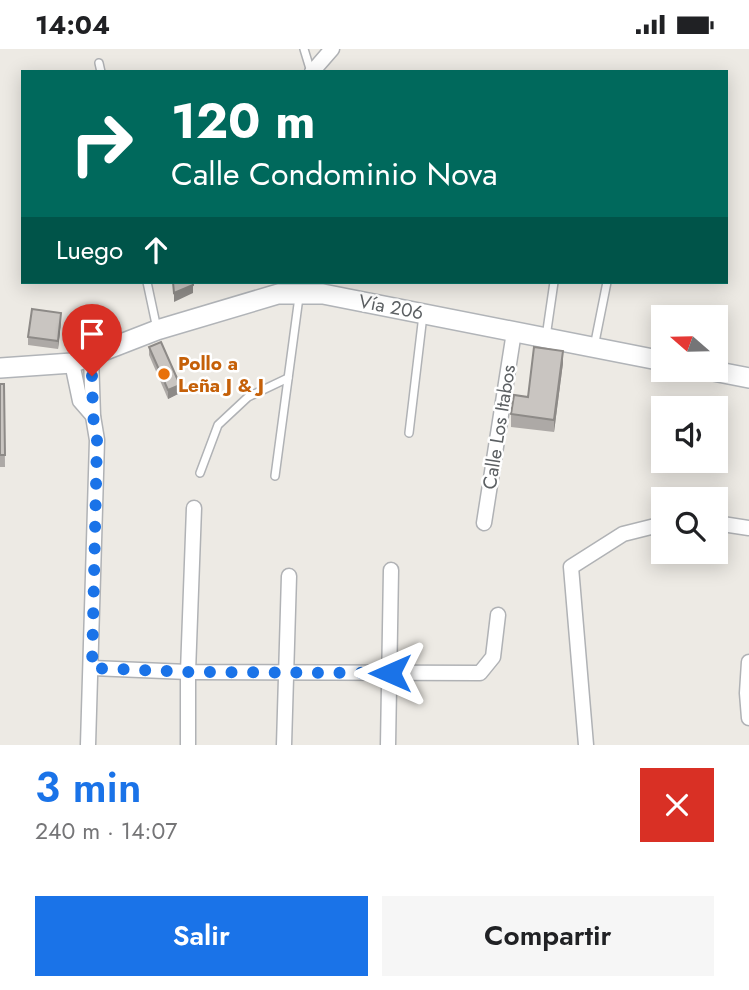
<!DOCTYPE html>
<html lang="es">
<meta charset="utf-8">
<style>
:root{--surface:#fff;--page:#f6f6f6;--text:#202124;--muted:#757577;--accent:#1a73e8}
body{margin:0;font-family:Jost,sans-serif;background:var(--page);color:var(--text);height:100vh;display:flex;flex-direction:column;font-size:26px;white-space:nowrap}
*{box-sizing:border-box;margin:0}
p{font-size:23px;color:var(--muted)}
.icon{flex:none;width:38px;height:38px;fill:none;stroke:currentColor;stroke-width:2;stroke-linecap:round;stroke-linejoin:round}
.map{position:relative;height:696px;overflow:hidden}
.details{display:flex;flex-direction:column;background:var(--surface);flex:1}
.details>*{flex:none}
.top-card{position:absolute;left:21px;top:21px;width:707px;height:214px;border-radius:0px;box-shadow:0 4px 18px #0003;background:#00695c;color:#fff;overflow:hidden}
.needle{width:46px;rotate:290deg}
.fabs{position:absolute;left:651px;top:256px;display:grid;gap:14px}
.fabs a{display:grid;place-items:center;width:77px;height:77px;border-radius:0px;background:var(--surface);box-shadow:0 4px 18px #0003;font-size:35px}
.pin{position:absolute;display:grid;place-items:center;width:60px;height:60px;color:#fff;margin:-72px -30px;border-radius:50% 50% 50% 0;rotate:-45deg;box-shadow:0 0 7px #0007}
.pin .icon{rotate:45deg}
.me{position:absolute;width:77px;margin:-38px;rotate:270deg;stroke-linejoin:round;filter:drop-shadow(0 0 5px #0008)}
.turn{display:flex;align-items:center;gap:24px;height:147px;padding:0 35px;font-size:32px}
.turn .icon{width:91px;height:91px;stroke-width:2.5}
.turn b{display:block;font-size:49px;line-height:60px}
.then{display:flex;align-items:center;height:66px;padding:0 35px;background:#0003;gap:14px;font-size:26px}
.round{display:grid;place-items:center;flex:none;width:74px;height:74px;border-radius:0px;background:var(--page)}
.overview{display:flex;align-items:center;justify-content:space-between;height:119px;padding:0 35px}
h1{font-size:42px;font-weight:600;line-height:52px;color:var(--accent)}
.button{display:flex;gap:14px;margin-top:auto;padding:14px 35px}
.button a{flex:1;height:80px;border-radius:0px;background:var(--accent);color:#fff;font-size:28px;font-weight:600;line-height:80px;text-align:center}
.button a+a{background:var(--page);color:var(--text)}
.status{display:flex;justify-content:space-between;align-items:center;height:49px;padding:0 35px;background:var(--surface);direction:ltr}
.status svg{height:19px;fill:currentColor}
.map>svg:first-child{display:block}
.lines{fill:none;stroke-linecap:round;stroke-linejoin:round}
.service-casing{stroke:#b0b2b5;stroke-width:10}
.minor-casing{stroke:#b0b2b5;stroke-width:17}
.secondary-casing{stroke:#b1b4b8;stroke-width:22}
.service{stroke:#fff;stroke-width:7}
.minor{stroke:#fff;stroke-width:14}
.secondary{stroke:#fff;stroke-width:19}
.wall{fill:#ada9a6}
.shaded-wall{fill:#8d8a87}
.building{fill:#c9c5c1;stroke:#8d8a87;stroke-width:2}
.route{stroke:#1a73e8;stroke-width:12;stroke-dasharray:0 21.6}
.food-dot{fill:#e8710a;stroke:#fff;stroke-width:2.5}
.labels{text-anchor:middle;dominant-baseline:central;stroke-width:5;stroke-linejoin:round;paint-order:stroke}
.street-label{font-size:19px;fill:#5c6063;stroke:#fff}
.food-label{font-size:19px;font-weight:bold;fill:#c56008;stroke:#fff;text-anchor:start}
</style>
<div class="status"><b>14:04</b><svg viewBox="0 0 49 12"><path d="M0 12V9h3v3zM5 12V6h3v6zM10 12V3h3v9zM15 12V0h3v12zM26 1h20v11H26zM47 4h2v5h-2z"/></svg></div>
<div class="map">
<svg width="749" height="696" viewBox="0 0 749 696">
<rect width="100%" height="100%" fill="#edeae4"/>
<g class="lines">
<!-- service casing -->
<g class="service-casing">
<g id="service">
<polyline points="304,0 311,23"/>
<polyline points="99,14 101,23"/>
<polyline points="147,233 157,280"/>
<polyline points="546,288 554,233"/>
<polyline points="594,298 607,233"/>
<polyline points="409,384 423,266"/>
<polyline points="200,424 218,376 248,348 288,329"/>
<polyline points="275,427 299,248"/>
</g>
</g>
<!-- minor casing -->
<g class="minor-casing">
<g id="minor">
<polyline points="312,23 332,0"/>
<polyline points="72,314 80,352 93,367"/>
<polyline points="484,474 514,283"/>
<polyline points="716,474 749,479"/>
<polyline points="749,613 747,644 749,669"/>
<polyline points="92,619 188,623 480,624 493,608 498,566"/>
<polyline points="88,696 97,391 93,367 91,307"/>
<polyline points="188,696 188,623 194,459"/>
<polyline points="284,696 289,527"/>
<polyline points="388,696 391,521"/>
<polyline points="586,696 571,518 623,485 663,475"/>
</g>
</g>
<!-- secondary casing -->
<g class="secondary-casing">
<g id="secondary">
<polyline points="0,319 72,314 157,281 278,245 323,245 663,312"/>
<polyline points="703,320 749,329"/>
</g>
</g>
<!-- service -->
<use href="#service" class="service"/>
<!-- minor -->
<use href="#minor" class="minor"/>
<!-- secondary -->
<use href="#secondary" class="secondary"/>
</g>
<!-- wall -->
<g class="wall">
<polygon points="61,272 58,300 28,296 28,288"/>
<polygon points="149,298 180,344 168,350 149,306"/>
<polygon points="563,314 554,383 511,378 511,365 528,348"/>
<polygon points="0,335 4,335 5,418 0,418"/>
</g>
<!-- shaded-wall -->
<g class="shaded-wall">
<polygon points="193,236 193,244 174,253 174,244"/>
<polygon points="61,264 61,272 58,300 58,292"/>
<polygon points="563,302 563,314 554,383 554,371"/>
<polygon points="180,336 180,344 168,350 168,341"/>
</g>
<!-- building -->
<g class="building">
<polygon points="173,233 193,233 193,236 174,244"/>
<polygon points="32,260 61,264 58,292 28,288"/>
<polygon points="161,293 180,336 168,341 149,298"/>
<polygon points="534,298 563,302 554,371 511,365 514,346 528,348"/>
<polygon points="0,335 4,335 5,406 0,406"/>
</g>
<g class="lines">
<!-- route -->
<polyline class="route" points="92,327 93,367 97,391 92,619 188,623 390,624"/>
</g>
<!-- markers -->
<circle class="food-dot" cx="164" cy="325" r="7"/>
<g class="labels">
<!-- street labels -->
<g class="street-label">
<text transform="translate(391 258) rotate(11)">Vía 206</text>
<text transform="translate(499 378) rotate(-81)">Calle Los Itabos</text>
</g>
<!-- food labels -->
<g class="food-label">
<text x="178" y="314">Pollo a<tspan x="178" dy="22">Leña J &amp; J</tspan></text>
</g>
</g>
</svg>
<div class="fabs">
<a><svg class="needle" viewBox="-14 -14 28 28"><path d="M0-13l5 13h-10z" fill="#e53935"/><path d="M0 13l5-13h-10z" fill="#757577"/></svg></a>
<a><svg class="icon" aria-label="sound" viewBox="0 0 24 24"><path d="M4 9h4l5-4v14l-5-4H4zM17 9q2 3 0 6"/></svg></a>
<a><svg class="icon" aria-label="search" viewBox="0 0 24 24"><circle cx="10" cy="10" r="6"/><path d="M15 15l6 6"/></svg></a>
</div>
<div class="pin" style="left:92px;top:327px;background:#d93025"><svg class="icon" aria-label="arrive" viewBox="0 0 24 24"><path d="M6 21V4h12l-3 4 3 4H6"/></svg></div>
<svg class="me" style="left:390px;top:624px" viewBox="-20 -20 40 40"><path d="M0-17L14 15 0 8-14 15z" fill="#1a73e8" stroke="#fff" stroke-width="4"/></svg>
<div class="top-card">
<div class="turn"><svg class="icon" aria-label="right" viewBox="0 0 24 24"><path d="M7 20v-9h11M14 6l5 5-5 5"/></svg><div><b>120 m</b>Calle Condominio Nova</div></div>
<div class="then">Luego<svg class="icon" aria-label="ahead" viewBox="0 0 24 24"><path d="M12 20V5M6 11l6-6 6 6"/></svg></div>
</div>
</div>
<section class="details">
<div class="overview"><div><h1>3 min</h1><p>240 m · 14:07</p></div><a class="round" style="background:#d93025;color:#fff"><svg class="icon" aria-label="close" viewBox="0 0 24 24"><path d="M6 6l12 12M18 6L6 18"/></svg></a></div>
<div class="button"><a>Salir</a><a>Compartir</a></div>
</section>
